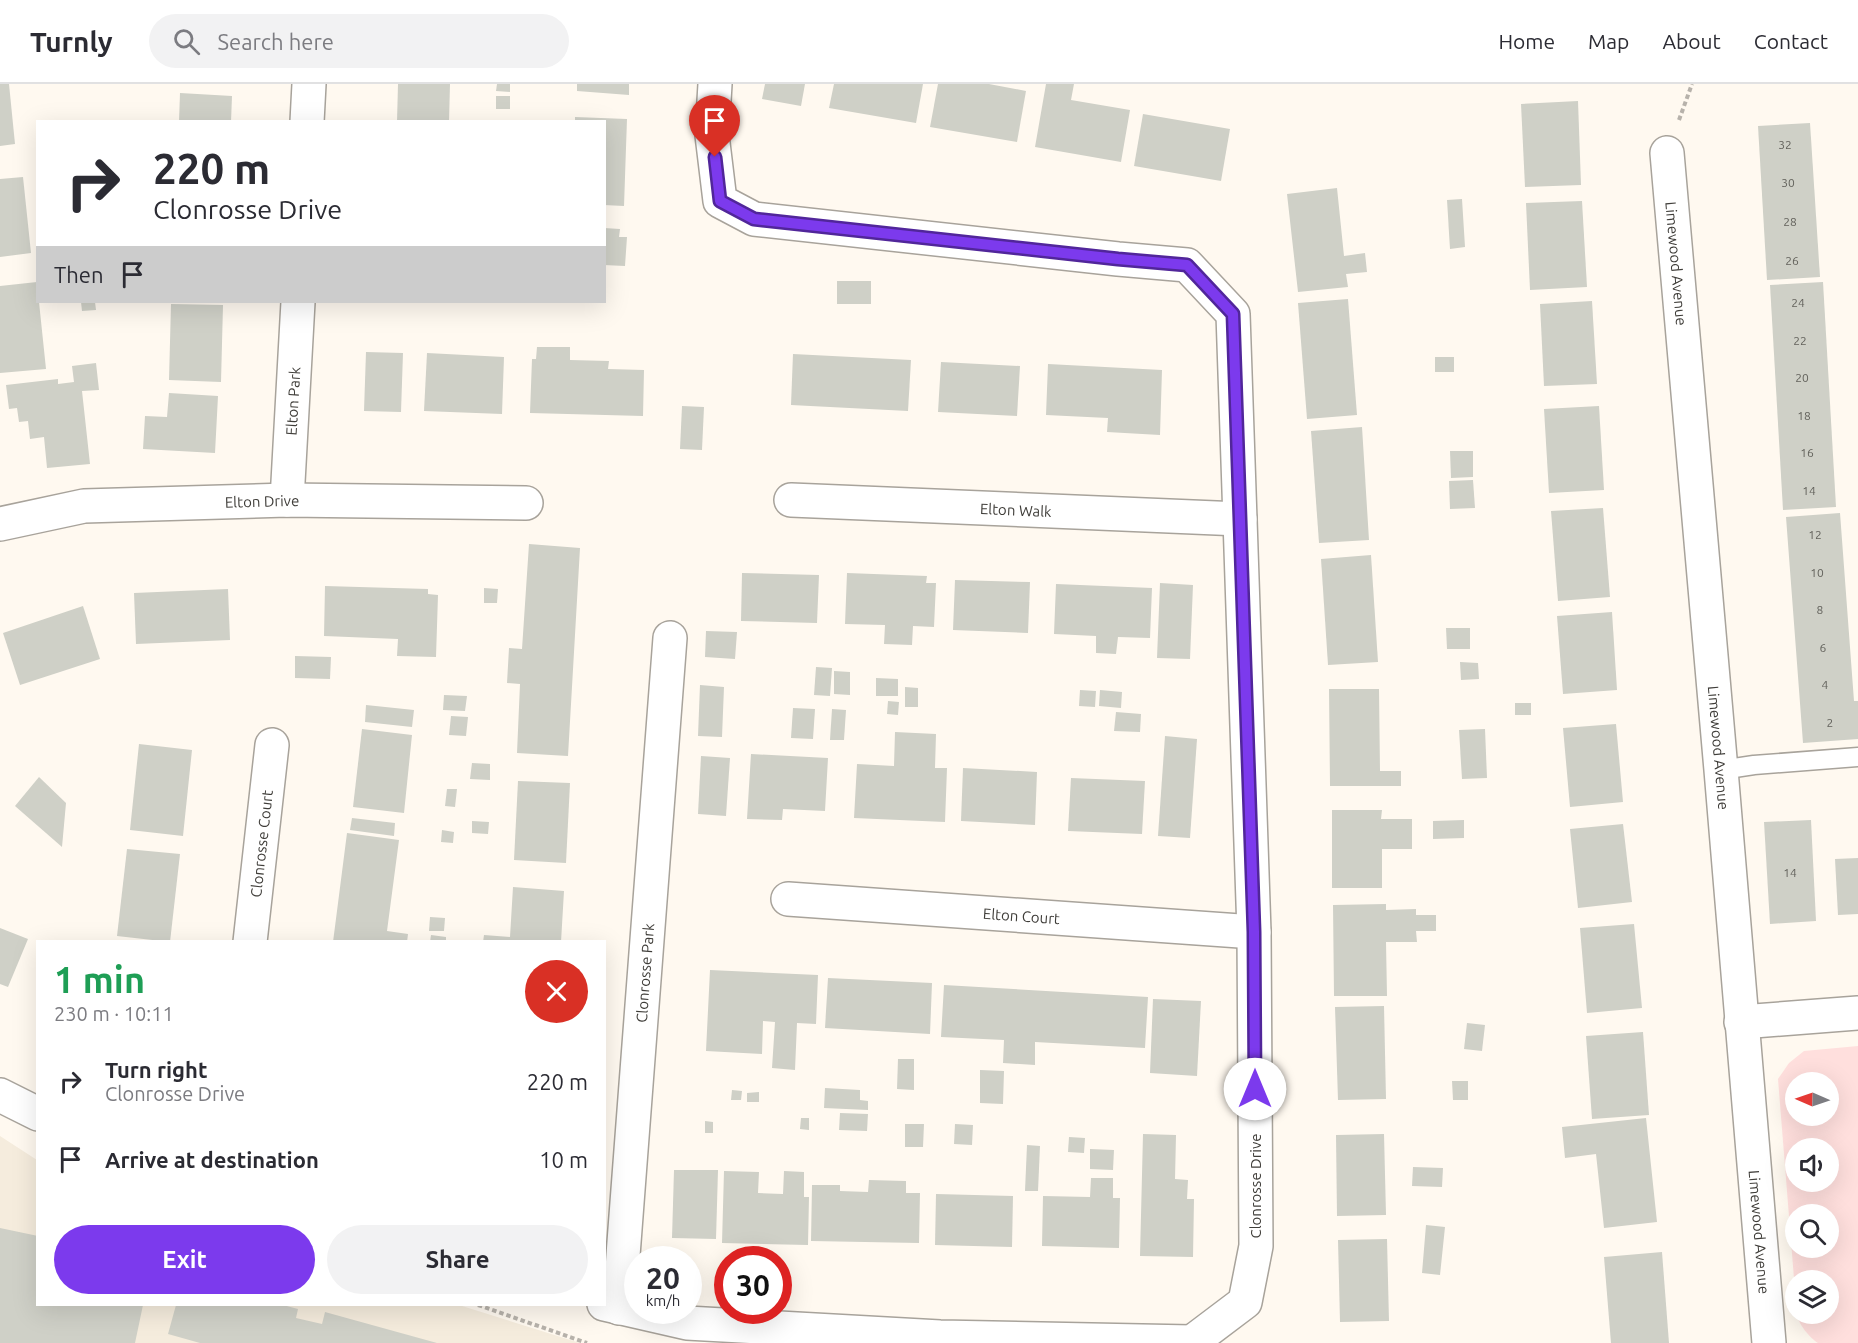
<!DOCTYPE html>
<meta charset="utf-8">
<style>
:root{--surface:#fff;--page:#f2f2f3;--text:#2b2b33;--muted:#7c7c81;--line:#e1e1e2;--accent:#7c3aed}
body{margin:0;font-family:Ubuntu,sans-serif;background:var(--page);color:var(--text);height:100vh;display:flex;flex-direction:column;font-size:22px;white-space:nowrap}
*{box-sizing:border-box;margin:0}
p{font-size:20px;color:var(--muted)}
.icon{flex:none;width:33px;height:33px;fill:none;stroke:currentColor;stroke-width:2;stroke-linecap:round;stroke-linejoin:round}
.map{position:relative;flex:1;overflow:hidden}
.drawer{position:absolute;left:36px;top:856px;width:570px;height:366px;display:flex;flex-direction:column;background:var(--surface);border-radius:0px;box-shadow:0 6px 24px #0002}
.drawer>*{flex:none}
.banner{position:absolute;left:36px;top:36px;width:570px;height:183px;border-radius:0px;box-shadow:0 6px 24px #0002;background:#fff;color:var(--text);overflow:hidden}
.needle{width:39px;rotate:272deg}
.tools{position:absolute;left:1785px;top:988px;display:grid;gap:12px}
.tools a{display:grid;place-items:center;width:54px;height:54px;border-radius:50%;background:var(--surface);box-shadow:0 6px 24px #0002;font-size:30px}
.speed{position:absolute;left:624px;top:1162px;display:flex;gap:12px;font-size:30px;font-weight:700;text-align:center}
.speed>*{display:grid;place-content:center;width:78px;height:78px;border-radius:50%;background:var(--surface);box-shadow:0 6px 24px #0002;line-height:1}
.speed small{font-size:15px;font-weight:400}
.speed .limit{border:9px solid #d22;background:#fff;color:#111}
.pin{position:absolute;display:grid;place-items:center;width:51px;height:51px;color:#fff;margin:-62px -26px;border-radius:50% 50% 50% 0;rotate:-45deg;box-shadow:0 0 6px #0007}
.pin .icon{rotate:45deg}
.me{position:absolute;width:66px;margin:-33px;rotate:0deg;stroke-linejoin:round;filter:drop-shadow(0 0 4px #0008)}
.turn{display:flex;align-items:center;gap:21px;height:126px;padding:0 18px;font-size:27px}
.turn .icon{width:78px;height:78px;stroke-width:2.5}
.turn b{display:block;font-size:42px;line-height:51px}
.then{display:flex;align-items:center;height:57px;padding:0 18px;background:#0003;gap:12px;font-size:22px}
.round{display:grid;place-items:center;flex:none;width:63px;height:63px;border-radius:32px;background:var(--page)}
.headline{display:flex;align-items:center;justify-content:space-between;height:102px;padding:0 18px}
h1{font-size:36px;font-weight:600;line-height:45px;color:#1e9e55}
.button{display:flex;gap:12px;margin-top:auto;padding:12px 18px}
.button a{flex:1;height:69px;border-radius:36px;background:var(--accent);color:#fff;font-size:24px;font-weight:600;line-height:69px;text-align:center}
.button a+a{background:var(--page);color:var(--text)}
ul{padding:0;list-style:none}
li{display:flex;align-items:center;gap:18px;height:78px;padding:0 18px}
li div{flex:1}
li b{display:block;font-size:22px}
li em{font-style:normal}
header{display:flex;align-items:center;gap:36px;box-sizing:border-box;height:84px;padding:0 30px;background:var(--surface);border-bottom:2px solid var(--line)}
header strong{font-size:28px}
nav{display:flex;gap:33px;margin-inline-start:auto;font-size:21px}
.search{width:420px;height:54px;background:var(--page);display:flex;align-items:center;gap:15px;box-sizing:border-box;padding:0 21px;border-radius:33px;color:var(--muted);font-size:22px}
.map>svg:first-child{display:block}
.built{fill:#f5ecdd}
.green{fill:#ffdfdd;fill-rule:evenodd}
.building{fill:#cfd0c7}
.lines{fill:none;stroke-linecap:round;stroke-linejoin:round}
.service-casing{stroke:#a8a39b;stroke-width:21}
.minor-casing{stroke:#a8a39b;stroke-width:36}
.path{stroke:#b7b2ab;stroke-width:4;stroke-dasharray:4.5 3;stroke-linecap:butt}
.service{stroke:#fff;stroke-width:18}
.minor{stroke:#fff;stroke-width:33}
.route-casing{stroke:#51269a;stroke-width:15}
.route{stroke:#7c3aed;stroke-width:10}
.labels{text-anchor:middle;dominant-baseline:central;stroke-width:6;stroke-linejoin:round;paint-order:stroke}
.number-label{font-size:12px;fill:#63625c}
.street-label{font-size:15px;fill:#3f3d39;stroke:#fff}
</style>
<header>
<strong>Turnly</strong>
<div class="search"><svg class="icon" aria-label="search" viewBox="0 0 24 24"><circle cx="10" cy="10" r="6"/><path d="M15 15l6 6"/></svg>Search here</div>
<nav><a>Home</a><a>Map</a><a>About</a><a>Contact</a></nav>
</header>
<div class="map">
<svg width="1858" height="1259" viewBox="0 0 1858 1259">
<rect width="100%" height="100%" fill="#fff9f0"/>
<!-- built -->
<polygon class="built" points="0,1052 37,1076 38,1221 459,1221 580,1259 0,1259"/>
<!-- green -->
<path class="green" d="M1858,962V1259H1818C1810,1254 1798,1240 1797,1230H1828V1197H1796L1795,1207L1778,995L1789,979L1804,967ZM1796,999H1828V1032H1796ZM1796,1065H1828V1098H1796ZM1796,1131H1828V1164H1796Z"/>
<!-- building -->
<g class="building">
<polygon points="0,0 9,0 15,60 0,62"/>
<polygon points="398,0 450,0 449,38 397,38"/>
<polygon points="497,0 510,0 510,8 496,7"/>
<polygon points="577,0 629,0 629,11 577,7"/>
<polygon points="765,0 805,0 801,22 762,15"/>
<polygon points="834,0 923,0 916,39 829,24"/>
<polygon points="938,0 989,0 1026,7 1017,58 930,43"/>
<polygon points="1046,0 1074,0 1071,16 1130,26 1121,78 1035,63"/>
<polygon points="180,9 232,12 231,38 179,38"/>
<rect x="496" y="12" width="14" height="13"/>
<polygon points="1578,17 1581,101 1525,103 1521,20"/>
<polygon points="1143,30 1230,45 1221,97 1134,82"/>
<polygon points="575,33 627,35 624,122 604,121 604,38 575,38"/>
<polygon points="1810,39 1820,193 1767,196 1758,42"/>
<polygon points="23,93 31,169 0,173 0,95"/>
<polygon points="1337,104 1344,172 1365,169 1367,188 1346,190 1348,203 1298,208 1287,110"/>
<polygon points="1462,115 1465,163 1450,165 1447,116"/>
<polygon points="1582,117 1587,203 1530,206 1526,119"/>
<polygon points="604,144 620,145 619,153 627,153 625,182 604,181"/>
<rect x="837" y="197" width="34" height="23"/>
<polygon points="37,198 38,218 39,218 46,285 0,289 0,202"/>
<polygon points="1823,198 1836,423 1783,426 1770,201"/>
<polygon points="1348,215 1357,331 1307,335 1298,219"/>
<polygon points="1592,217 1597,300 1544,302 1540,220"/>
<polygon points="81,218 95,218 96,226 82,227"/>
<polygon points="171,220 223,221 221,298 169,296"/>
<polygon points="537,263 570,263 570,276 609,277 608,285 644,286 643,332 530,329 532,275 536,275"/>
<polygon points="366,268 403,269 401,328 364,327"/>
<polygon points="427,269 504,273 502,330 424,327"/>
<polygon points="793,270 911,276 908,327 791,321"/>
<rect x="1435" y="273" width="19" height="15"/>
<polygon points="941,278 1020,282 1017,332 938,328"/>
<polygon points="96,279 99,306 82,307 90,380 47,384 44,353 30,355 28,337 19,338 17,324 9,325 6,301 58,295 58,300 74,298 72,282"/>
<polygon points="1048,280 1162,286 1160,351 1107,348 1108,334 1046,331"/>
<polygon points="169,309 218,312 215,369 143,365 145,332 167,333"/>
<polygon points="682,322 704,323 702,366 680,365"/>
<polygon points="1599,322 1604,406 1549,409 1544,325"/>
<polygon points="1362,343 1369,456 1319,459 1311,347"/>
<polygon points="1450,367 1473,367 1473,393 1451,394"/>
<polygon points="1473,396 1475,424 1450,425 1449,397"/>
<polygon points="1603,424 1610,513 1558,517 1551,427"/>
<polygon points="1840,429 1854,617 1858,617 1858,655 1803,659 1786,433"/>
<polygon points="529,460 580,464 568,672 517,669 520,600 507,599 509,564 522,565"/>
<polygon points="1371,471 1378,578 1328,581 1321,475"/>
<polygon points="742,489 819,491 817,539 741,537"/>
<polygon points="847,489 927,492 926,499 936,499 934,543 913,542 912,561 884,560 885,541 845,540"/>
<polygon points="955,496 1030,498 1028,549 953,546"/>
<polygon points="1160,499 1193,501 1190,575 1157,574"/>
<polygon points="1056,500 1152,504 1150,554 1118,553 1116,570 1096,569 1096,552 1054,550"/>
<polygon points="325,502 428,505 428,510 438,511 436,573 397,572 398,555 324,552"/>
<polygon points="484,504 498,505 497,519 484,519"/>
<polygon points="228,505 230,556 136,560 134,509"/>
<polygon points="83,522 100,575 20,601 3,549"/>
<polygon points="1612,528 1617,606 1563,610 1557,532"/>
<polygon points="1446,544 1470,544 1470,565 1447,565"/>
<polygon points="706,547 737,548 735,575 705,573"/>
<polygon points="295,572 331,573 330,595 295,594"/>
<polygon points="1460,578 1478,579 1479,595 1461,596"/>
<polygon points="816,583 832,584 830,612 814,611"/>
<polygon points="834,587 850,588 850,611 834,610"/>
<polygon points="876,594 898,595 898,612 876,612"/>
<polygon points="700,601 724,603 722,653 698,652"/>
<polygon points="905,603 918,604 918,623 905,623"/>
<polygon points="1329,605 1379,605 1380,687 1401,687 1401,702 1330,702"/>
<polygon points="1080,606 1096,607 1095,623 1079,622"/>
<polygon points="1100,606 1122,608 1121,624 1099,622"/>
<polygon points="444,611 467,612 465,627 443,626"/>
<polygon points="888,617 899,618 898,631 887,630"/>
<rect x="1515" y="619" width="16" height="12"/>
<polygon points="366,621 414,626 412,643 365,638"/>
<polygon points="793,624 815,625 813,655 791,654"/>
<polygon points="832,625 846,626 844,656 830,656"/>
<polygon points="1116,628 1141,630 1140,648 1114,647"/>
<polygon points="451,632 468,633 466,652 449,651"/>
<polygon points="1616,640 1623,718 1570,723 1563,644"/>
<polygon points="362,645 412,651 404,729 353,723"/>
<polygon points="1485,645 1487,694 1462,695 1459,646"/>
<polygon points="895,648 936,650 935,684 947,684 945,738 854,734 857,680 894,682"/>
<polygon points="1165,652 1197,655 1190,754 1158,752"/>
<polygon points="139,660 192,666 183,752 130,746"/>
<polygon points="751,670 828,674 825,727 783,725 782,736 747,735"/>
<polygon points="701,672 730,674 726,732 698,730"/>
<polygon points="472,679 490,680 490,696 470,695"/>
<polygon points="963,684 1037,688 1035,741 961,737"/>
<polygon points="39,693 66,719 62,763 15,722"/>
<polygon points="1071,694 1145,697 1142,750 1068,747"/>
<polygon points="518,697 570,699 566,779 514,776"/>
<polygon points="447,705 457,705 455,723 445,722"/>
<polygon points="1332,726 1382,726 1381,735 1412,735 1412,765 1382,765 1382,804 1332,804"/>
<polygon points="352,734 395,739 394,752 350,746"/>
<polygon points="1464,736 1464,754 1433,755 1433,737"/>
<polygon points="1811,736 1816,837 1770,840 1764,738"/>
<polygon points="472,737 489,738 488,750 472,749"/>
<polygon points="1623,740 1632,818 1578,824 1570,745"/>
<polygon points="442,746 454,748 453,759 441,758"/>
<polygon points="347,749 399,756 387,847 408,850 407,858 333,858"/>
<polygon points="127,765 180,770 170,858 117,852"/>
<polygon points="1858,774 1858,830 1838,831 1835,775"/>
<polygon points="513,803 564,807 561,858 483,858 484,851 510,853"/>
<polygon points="1386,820 1386,826 1416,825 1416,831 1436,831 1436,847 1416,847 1417,858 1386,858 1387,912 1334,912 1333,821"/>
<polygon points="430,833 445,834 444,847 429,847"/>
<polygon points="1634,840 1642,924 1587,929 1580,844"/>
<polygon points="0,844 28,855 8,903 0,900"/>
<polygon points="431,851 446,853 446,858 430,858"/>
<polygon points="710,886 818,891 816,940 797,939 795,986 772,984 775,938 763,937 762,970 706,967"/>
<polygon points="828,894 932,899 930,950 825,944"/>
<polygon points="944,901 1148,913 1145,964 1035,958 1035,981 1003,979 1004,956 941,953"/>
<polygon points="1153,915 1201,917 1197,992 1150,989"/>
<polygon points="1384,922 1386,1015 1338,1016 1335,923"/>
<polygon points="1467,939 1485,941 1482,967 1464,965"/>
<polygon points="1643,948 1649,1031 1592,1035 1586,952"/>
<polygon points="898,975 914,975 914,1006 897,1005"/>
<polygon points="980,986 1004,987 1003,1020 980,1019"/>
<polygon points="1452,997 1468,997 1468,1016 1453,1016"/>
<polygon points="825,1004 860,1006 860,1016 868,1017 868,1026 824,1024"/>
<polygon points="732,1006 742,1007 741,1016 731,1016"/>
<polygon points="759,1008 759,1018 747,1018 747,1009"/>
<polygon points="840,1029 868,1030 867,1047 839,1046"/>
<polygon points="801,1034 809,1034 809,1046 800,1045"/>
<polygon points="1646,1034 1657,1138 1604,1144 1596,1070 1565,1074 1562,1043"/>
<polygon points="705,1037 713,1038 713,1049 705,1049"/>
<polygon points="905,1040 924,1040 923,1063 905,1063"/>
<polygon points="955,1040 973,1041 972,1061 954,1060"/>
<polygon points="1143,1050 1176,1051 1175,1095 1188,1096 1187,1115 1194,1115 1193,1173 1140,1172"/>
<polygon points="1384,1050 1386,1131 1337,1132 1336,1051"/>
<polygon points="1069,1053 1085,1054 1084,1069 1068,1068"/>
<polygon points="1027,1061 1040,1062 1038,1107 1025,1107"/>
<polygon points="1090,1065 1114,1066 1113,1086 1090,1085"/>
<polygon points="1413,1083 1443,1084 1442,1103 1412,1102"/>
<polygon points="674,1086 718,1086 716,1155 672,1154"/>
<polygon points="724,1087 759,1088 758,1109 783,1110 784,1087 804,1088 804,1113 809,1113 808,1161 722,1159"/>
<polygon points="1091,1094 1113,1094 1113,1114 1120,1114 1119,1164 1042,1162 1043,1112 1090,1113"/>
<polygon points="869,1096 906,1097 906,1109 920,1109 919,1159 811,1157 812,1101 840,1101 840,1107 868,1108"/>
<polygon points="936,1110 1013,1112 1012,1163 935,1161"/>
<polygon points="1426,1141 1445,1143 1440,1191 1422,1189"/>
<polygon points="0,1144 38,1152 38,1221 143,1221 135,1259 0,1259"/>
<polygon points="1387,1155 1389,1237 1340,1238 1338,1156"/>
<polygon points="1662,1168 1669,1259 1611,1259 1604,1173"/>
<polygon points="176,1221 283,1221 298,1225 296,1234 322,1240 325,1228 437,1259 200,1259 168,1250"/>
</g>
<g class="lines">
<!-- service casing -->
<g class="service-casing">
<polyline id="service" points="1721,686 1754,681 1858,673"/>
</g>
<!-- minor casing -->
<g class="minor-casing">
<g id="minor">
<polyline points="307,38 309,0"/>
<path id="s1" d="M1667,69L1721,686L1769,1259"/>
<path id="s2" d="M287,416L298,218"/>
<path id="s3" d="M791,416L1240,435"/>
<path id="s4" d="M0,440L84,422L287,416L526,419"/>
<path id="s5" d="M788,815L1254,848"/>
<path id="s6" d="M250,858L272,661"/>
<polyline points="1741,938 1858,929"/>
<polyline points="0,1011 38,1030"/>
<polyline points="604,1220 687,1239 940,1253 1192,1258 1245,1218 1256,1162 1254,848 1233,230 1187,181 1118,175 754,135 720,117 712,51 715,0"/>
<path id="s7" d="M619,1224L670,554"/>
</g>
</g>
<!-- path -->
<g class="path">
<polyline points="1679,36 1692,0"/>
<polyline points="478,1221 587,1259"/>
</g>
<!-- service -->
<use href="#service" class="service"/>
<!-- minor -->
<use href="#minor" class="minor"/>
</g>
<g class="lines">
<!-- route casing -->
<g class="route-casing">
<polyline id="route" points="715,73 720,117 754,135 1118,175 1187,181 1233,230 1254,848 1255,1005"/>
</g>
<!-- route -->
<use href="#route" class="route"/>
</g>
<g class="labels">
<!-- number labels -->
<g class="number-label">
<text x="1785" y="60">32</text>
<text x="1788" y="98">30</text>
<text x="1790" y="137">28</text>
<text x="1792" y="176">26</text>
<text x="1798" y="218">24</text>
<text x="1800" y="256">22</text>
<text x="1802" y="293">20</text>
<text x="1804" y="331">18</text>
<text x="1807" y="368">16</text>
<text x="1809" y="406">14</text>
<text x="1815" y="450">12</text>
<text x="1817" y="488">10</text>
<text x="1820" y="525">8</text>
<text x="1823" y="563">6</text>
<text x="1825" y="600">4</text>
<text x="1830" y="638">2</text>
<text x="1790" y="788">14</text>
</g>
<!-- street labels -->
<g class="street-label">
<text stroke="none"><textPath href="#s1" startOffset="111">Limewood Avenue</textPath></text>
<text stroke="none"><textPath href="#s2" startOffset="99">Elton Park</textPath></text>
<text stroke="none"><textPath href="#s4" startOffset="264">Elton Drive</textPath></text>
<text stroke="none"><textPath href="#s3" startOffset="225">Elton Walk</textPath></text>
<text stroke="none"><textPath href="#s1" startOffset="597">Limewood Avenue</textPath></text>
<text stroke="none"><textPath href="#s6" startOffset="99">Clonrosse Court</textPath></text>
<text stroke="none"><textPath href="#s5" startOffset="234">Elton Court</textPath></text>
<text stroke="none"><textPath href="#s7" startOffset="336">Clonrosse Park</textPath></text>
<text transform="translate(1255 1102) rotate(-90)">Clonrosse Drive</text>
<text stroke="none"><textPath href="#s1" startOffset="1083">Limewood Avenue</textPath></text>
</g>
</g>
</svg>
<div class="tools">
<a><svg class="needle" viewBox="-14 -14 28 28"><path d="M0-13l5 13h-10z" fill="#e53935"/><path d="M0 13l5-13h-10z" fill="#7c7c81"/></svg></a>
<a><svg class="icon" aria-label="sound" viewBox="0 0 24 24"><path d="M4 9h4l5-4v14l-5-4H4zM17 9q2 3 0 6"/></svg></a>
<a><svg class="icon" aria-label="search" viewBox="0 0 24 24"><circle cx="10" cy="10" r="6"/><path d="M15 15l6 6"/></svg></a>
<a><svg class="icon" aria-label="layers" viewBox="0 0 24 24"><path d="M12 4l9 5-9 5-9-5zM3 14l9 5 9-5"/></svg></a>
</div>
<div class="speed"><div>20<small>km/h</small></div><div class="limit">30</div></div>
<div class="pin" style="left:715px;top:73px;background:#d93025"><svg class="icon" aria-label="arrive" viewBox="0 0 24 24"><path d="M6 21V4h12l-3 4 3 4H6"/></svg></div>
<svg class="me" style="left:1255px;top:1005px" viewBox="-20 -20 40 40"><circle r="19" fill="#fff"/><path d="M0-13L10 11 0 6-10 11z" fill="#7c3aed"/></svg>
<div class="banner">
<div class="turn"><svg class="icon" aria-label="right" viewBox="0 0 24 24"><path d="M7 20v-9h11M14 6l5 5-5 5"/></svg><div><b>220 m</b>Clonrosse Drive</div></div>
<div class="then">Then<svg class="icon" aria-label="arrive" viewBox="0 0 24 24"><path d="M6 21V4h12l-3 4 3 4H6"/></svg></div>
</div>
<section class="drawer">
<div class="headline"><div><h1>1 min</h1><p>230 m · 10:11</p></div><a class="round" style="background:#d93025;color:#fff"><svg class="icon" aria-label="close" viewBox="0 0 24 24"><path d="M6 6l12 12M18 6L6 18"/></svg></a></div>
<ul>
<li><svg class="icon" aria-label="right" viewBox="0 0 24 24"><path d="M7 20v-9h11M14 6l5 5-5 5"/></svg><div><b>Turn right</b><p>Clonrosse Drive</p></div><em>220 m</em></li>
<li><svg class="icon" aria-label="arrive" viewBox="0 0 24 24"><path d="M6 21V4h12l-3 4 3 4H6"/></svg><div><b>Arrive at destination</b></div><em>10 m</em></li>
</ul>
<div class="button"><a>Exit</a><a>Share</a></div>
</section>
</div>
